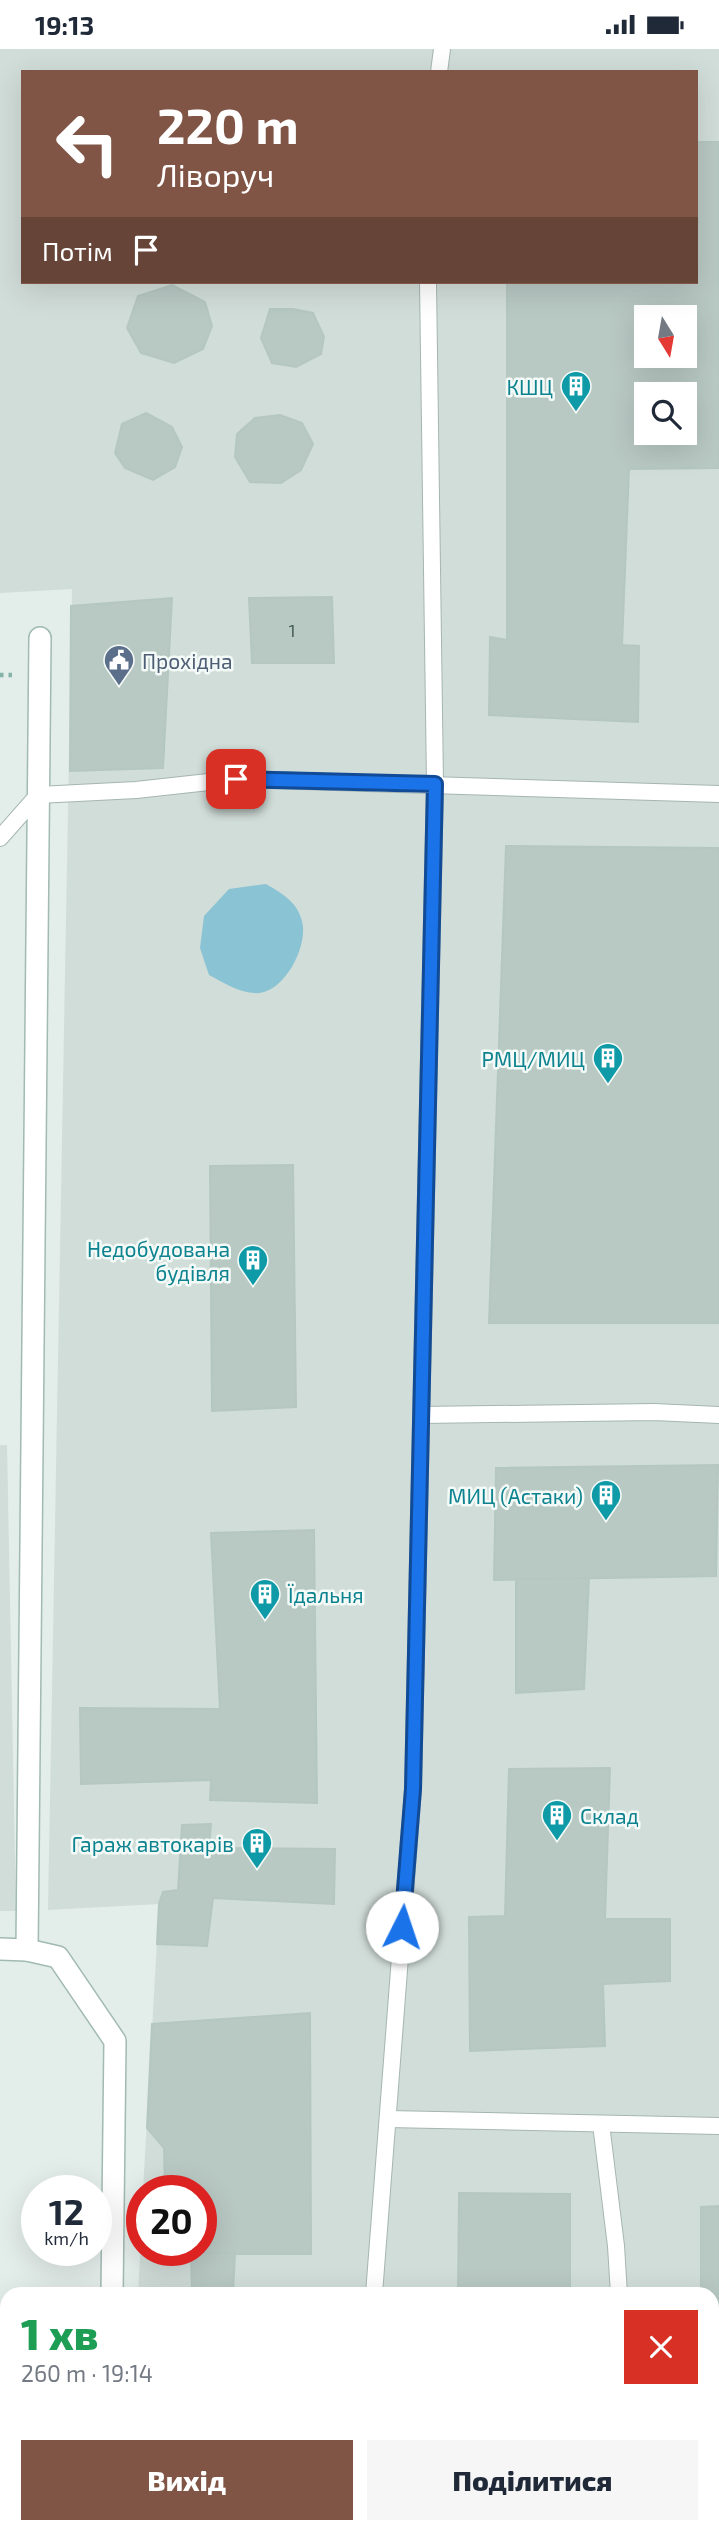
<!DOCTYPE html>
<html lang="uk">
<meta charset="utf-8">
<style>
:root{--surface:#fff;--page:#f6f6f7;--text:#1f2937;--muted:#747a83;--accent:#805546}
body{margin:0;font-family:"Exo 2",sans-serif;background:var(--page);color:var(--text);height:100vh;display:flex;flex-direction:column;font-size:26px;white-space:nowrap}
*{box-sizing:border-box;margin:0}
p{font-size:23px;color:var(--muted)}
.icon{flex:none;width:38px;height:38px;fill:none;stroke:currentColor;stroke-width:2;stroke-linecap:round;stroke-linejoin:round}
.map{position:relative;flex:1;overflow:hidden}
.panel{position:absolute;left:0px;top:2238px;width:719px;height:247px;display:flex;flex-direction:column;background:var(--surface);border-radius:21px 21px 0 0;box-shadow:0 7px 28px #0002}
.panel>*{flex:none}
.banner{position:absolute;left:21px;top:21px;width:677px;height:214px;border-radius:0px;box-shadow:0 7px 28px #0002;background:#805546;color:#fff;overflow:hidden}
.needle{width:46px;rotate:169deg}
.buttons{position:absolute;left:634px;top:256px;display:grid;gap:14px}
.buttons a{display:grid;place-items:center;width:63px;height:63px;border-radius:0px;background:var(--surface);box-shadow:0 7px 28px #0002;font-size:35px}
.speed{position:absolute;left:21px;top:2126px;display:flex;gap:14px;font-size:35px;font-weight:700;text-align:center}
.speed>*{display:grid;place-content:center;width:91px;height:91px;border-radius:50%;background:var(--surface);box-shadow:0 7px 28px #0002;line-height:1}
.speed small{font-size:18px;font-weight:400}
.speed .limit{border:10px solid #d22;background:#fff;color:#111}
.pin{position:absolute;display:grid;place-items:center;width:60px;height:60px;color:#fff;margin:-30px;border-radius:14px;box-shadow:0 4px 10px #0006}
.me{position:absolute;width:77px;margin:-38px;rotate:4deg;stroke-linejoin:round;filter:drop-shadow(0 0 5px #0008)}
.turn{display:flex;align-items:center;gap:24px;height:147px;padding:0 21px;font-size:32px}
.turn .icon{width:91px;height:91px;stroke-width:2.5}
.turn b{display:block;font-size:49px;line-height:60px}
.then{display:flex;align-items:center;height:66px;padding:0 21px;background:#0003;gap:14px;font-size:26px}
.round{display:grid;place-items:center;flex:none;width:74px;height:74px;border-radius:0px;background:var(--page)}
.head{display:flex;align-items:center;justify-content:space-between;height:119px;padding:0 21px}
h1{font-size:42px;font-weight:800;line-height:52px;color:#1e9e55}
.cta{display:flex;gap:14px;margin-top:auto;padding:14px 21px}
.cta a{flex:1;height:80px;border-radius:0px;background:var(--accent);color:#fff;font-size:28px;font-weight:800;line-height:80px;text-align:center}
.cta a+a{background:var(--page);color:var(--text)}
.status{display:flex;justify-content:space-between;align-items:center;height:49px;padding:0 35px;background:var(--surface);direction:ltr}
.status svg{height:19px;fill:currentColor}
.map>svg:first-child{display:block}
.built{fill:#d1ddd9;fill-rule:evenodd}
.water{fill:#8ac3d4}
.building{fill:#b8c8c3;stroke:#b5c7c1;stroke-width:2;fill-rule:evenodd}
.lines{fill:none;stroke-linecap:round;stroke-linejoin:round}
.lane-casing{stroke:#a5b6b2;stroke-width:18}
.secondary-casing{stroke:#a1bab3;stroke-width:24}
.path{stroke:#83b2a6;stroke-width:4.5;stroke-dasharray:3.5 5;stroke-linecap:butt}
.lane{stroke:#fff;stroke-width:16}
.secondary{stroke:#fff;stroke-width:21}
.route-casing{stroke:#114b97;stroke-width:18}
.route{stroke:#1a73e8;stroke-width:12}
.labels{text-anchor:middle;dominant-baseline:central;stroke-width:5;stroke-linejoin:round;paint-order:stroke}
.number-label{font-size:18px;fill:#48625c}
.culture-label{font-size:21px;fill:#0d838f;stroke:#f4faf7;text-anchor:end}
.service-label{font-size:21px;fill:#4e5e75;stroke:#f4faf7;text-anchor:start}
</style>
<div class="status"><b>19:13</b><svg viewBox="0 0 49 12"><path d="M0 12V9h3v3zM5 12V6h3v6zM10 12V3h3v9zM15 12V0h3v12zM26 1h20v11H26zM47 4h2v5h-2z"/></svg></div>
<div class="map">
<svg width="719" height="2484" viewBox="0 0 719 2484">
<rect width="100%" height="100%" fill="#e3edea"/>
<!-- built -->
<g class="built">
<path d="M0,0H719V2484H124L125,2478H712V2245H138L142,2171V2202H201V2142H143L159,1855L48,1861L72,540L0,544ZM23,23H696V233H23ZM646,268H684V306H646ZM646,345H684V383H646Z"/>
<polygon points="0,1396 7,1396 16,1862 0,1862"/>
</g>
<!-- water -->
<path class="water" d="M266,835C281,844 297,852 302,872C309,897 283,947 254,944C237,943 223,933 209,926L200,899L204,867L229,840Z"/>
<!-- building -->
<g class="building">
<path d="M696,93H719V419L629,420L622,596L639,597L638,673L489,666L490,588L507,591V233H696ZM646,268H684V306H646ZM646,345H684V383H646Z"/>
<polygon points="172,236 205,253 212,277 203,300 174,314 141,304 127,279 138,247"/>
<polygon points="270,260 293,260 313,264 324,288 321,305 296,318 272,314 261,289"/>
<polygon points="146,364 172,378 182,398 175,418 153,431 125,419 115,404 122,375"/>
<polygon points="280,366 302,374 313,395 301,421 281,434 250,433 235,408 237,385 255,369"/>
<polygon points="332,548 334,614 252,614 249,549"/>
<polygon points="172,549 163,719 70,722 71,557"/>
<polygon points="506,797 719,799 719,1274 489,1274"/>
<polygon points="293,1116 296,1358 212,1362 210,1117"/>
<polygon points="718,1416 716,1527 494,1531 496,1419"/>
<polygon points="314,1481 317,1754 210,1751 211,1731 81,1735 80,1659 220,1660 211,1484"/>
<polygon points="589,1529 584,1640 516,1644 516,1530"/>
<polygon points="610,1719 605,1870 670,1870 670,1932 603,1935 605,1997 470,2002 469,1868 505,1867 509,1720"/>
<polygon points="211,1775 209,1799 335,1800 334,1855 213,1849 207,1897 157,1895 159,1855 163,1843 178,1841 182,1776"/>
<polygon points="310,1964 311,2205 167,2205 167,2202 201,2202 201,2142 165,2142 164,2099 147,2079 152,1975"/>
<polygon points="459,2144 570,2145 570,2245 458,2245"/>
<polygon points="719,2157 719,2332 712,2332 712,2245 701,2245 701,2158"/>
<polygon points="191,2204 235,2204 233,2245 192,2245"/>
<polygon points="712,2343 719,2343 719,2484 710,2484 709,2478 712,2478"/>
<rect x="184" y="2478" width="91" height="6"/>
</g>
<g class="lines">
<!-- lane casing -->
<g class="lane-casing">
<g id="lane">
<polyline points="439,23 442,0"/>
<polyline points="0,789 38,746 136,741 236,730 719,745"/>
<polyline points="421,1366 654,1363 719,1366"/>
<polyline points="388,2070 719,2077"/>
<polyline points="601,2075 616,2197 619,2245"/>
<polyline points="374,2245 413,1740 435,735 428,233"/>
<polyline points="636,2478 636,2484"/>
<polyline points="365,2484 366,2478"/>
</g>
</g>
<!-- secondary casing -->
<g class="secondary-casing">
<g id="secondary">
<polyline points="0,1900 27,1901 58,1908 115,1992 112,2245"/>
<polyline points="27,1901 40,589"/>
<polyline points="110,2484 110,2478"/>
</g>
</g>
<!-- path -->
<polyline class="path" points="0,626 13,626"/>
<!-- lane -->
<use href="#lane" class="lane"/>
<!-- secondary -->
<use href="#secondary" class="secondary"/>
</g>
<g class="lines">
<!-- route casing -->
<g class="route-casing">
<polyline id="route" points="236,730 435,735 413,1740 402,1878"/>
</g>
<!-- route -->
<use href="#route" class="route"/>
</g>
<!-- icons -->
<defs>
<g id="building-pin" transform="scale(1.575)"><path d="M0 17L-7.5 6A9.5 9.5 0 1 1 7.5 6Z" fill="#0f9aa8" stroke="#f4faf7"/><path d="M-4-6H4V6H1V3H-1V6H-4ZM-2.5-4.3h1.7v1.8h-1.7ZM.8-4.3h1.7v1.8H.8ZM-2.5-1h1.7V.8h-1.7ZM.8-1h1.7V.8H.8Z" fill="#fff"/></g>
<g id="civic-pin" transform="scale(1.575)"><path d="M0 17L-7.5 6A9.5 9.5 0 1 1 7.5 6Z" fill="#5c6f8a" stroke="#f4faf7"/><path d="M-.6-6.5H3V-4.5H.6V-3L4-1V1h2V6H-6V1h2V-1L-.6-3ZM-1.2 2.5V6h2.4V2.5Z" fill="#fff"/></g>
</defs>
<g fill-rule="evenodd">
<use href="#building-pin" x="576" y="337"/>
<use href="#civic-pin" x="119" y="611"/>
<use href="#building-pin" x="608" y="1009"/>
<use href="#building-pin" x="253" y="1211"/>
<use href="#building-pin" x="606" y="1446"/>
<use href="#building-pin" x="265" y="1545"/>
<use href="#building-pin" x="557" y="1766"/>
<use href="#building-pin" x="257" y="1794"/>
</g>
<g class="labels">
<!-- number labels -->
<g class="number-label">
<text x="292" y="581">1</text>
</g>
<!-- culture labels -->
<g class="culture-label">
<text x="553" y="337">КШЦ</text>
<text x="585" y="1009">РМЦ/МИЦ</text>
<text x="230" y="1199">Недобудована<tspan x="230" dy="24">будівля</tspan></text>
<text x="583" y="1446">МИЦ (Астаки)</text>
<text x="288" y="1545" text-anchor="start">Їдальня</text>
<text x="580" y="1766" text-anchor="start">Склад</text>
<text x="234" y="1794">Гараж автокарів</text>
</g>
<!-- service labels -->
<g class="service-label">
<text x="142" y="611">Прохідна</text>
</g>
</g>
</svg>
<div class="buttons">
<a><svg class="needle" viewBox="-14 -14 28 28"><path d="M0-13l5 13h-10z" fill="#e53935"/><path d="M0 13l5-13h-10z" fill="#747a83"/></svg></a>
<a><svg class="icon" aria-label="search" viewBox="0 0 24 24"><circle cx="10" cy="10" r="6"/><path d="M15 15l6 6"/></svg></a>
</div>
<div class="speed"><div>12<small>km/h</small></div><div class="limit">20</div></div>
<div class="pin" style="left:236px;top:730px;background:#d93025"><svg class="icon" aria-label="arrive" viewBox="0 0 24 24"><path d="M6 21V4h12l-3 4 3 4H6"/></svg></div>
<svg class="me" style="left:402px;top:1878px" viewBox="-20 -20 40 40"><circle r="19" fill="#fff"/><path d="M0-13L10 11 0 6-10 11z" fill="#1a73e8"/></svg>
<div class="banner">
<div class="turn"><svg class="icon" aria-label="left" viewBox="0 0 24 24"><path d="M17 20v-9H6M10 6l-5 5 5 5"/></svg><div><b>220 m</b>Ліворуч</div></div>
<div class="then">Потім<svg class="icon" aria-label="arrive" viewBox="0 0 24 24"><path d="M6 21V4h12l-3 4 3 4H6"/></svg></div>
</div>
<section class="panel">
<div class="head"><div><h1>1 хв</h1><p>260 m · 19:14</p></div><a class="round" style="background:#d93025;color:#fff"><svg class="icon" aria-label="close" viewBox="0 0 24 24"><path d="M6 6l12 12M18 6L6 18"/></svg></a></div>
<div class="cta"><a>Вихід</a><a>Поділитися</a></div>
</section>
</div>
